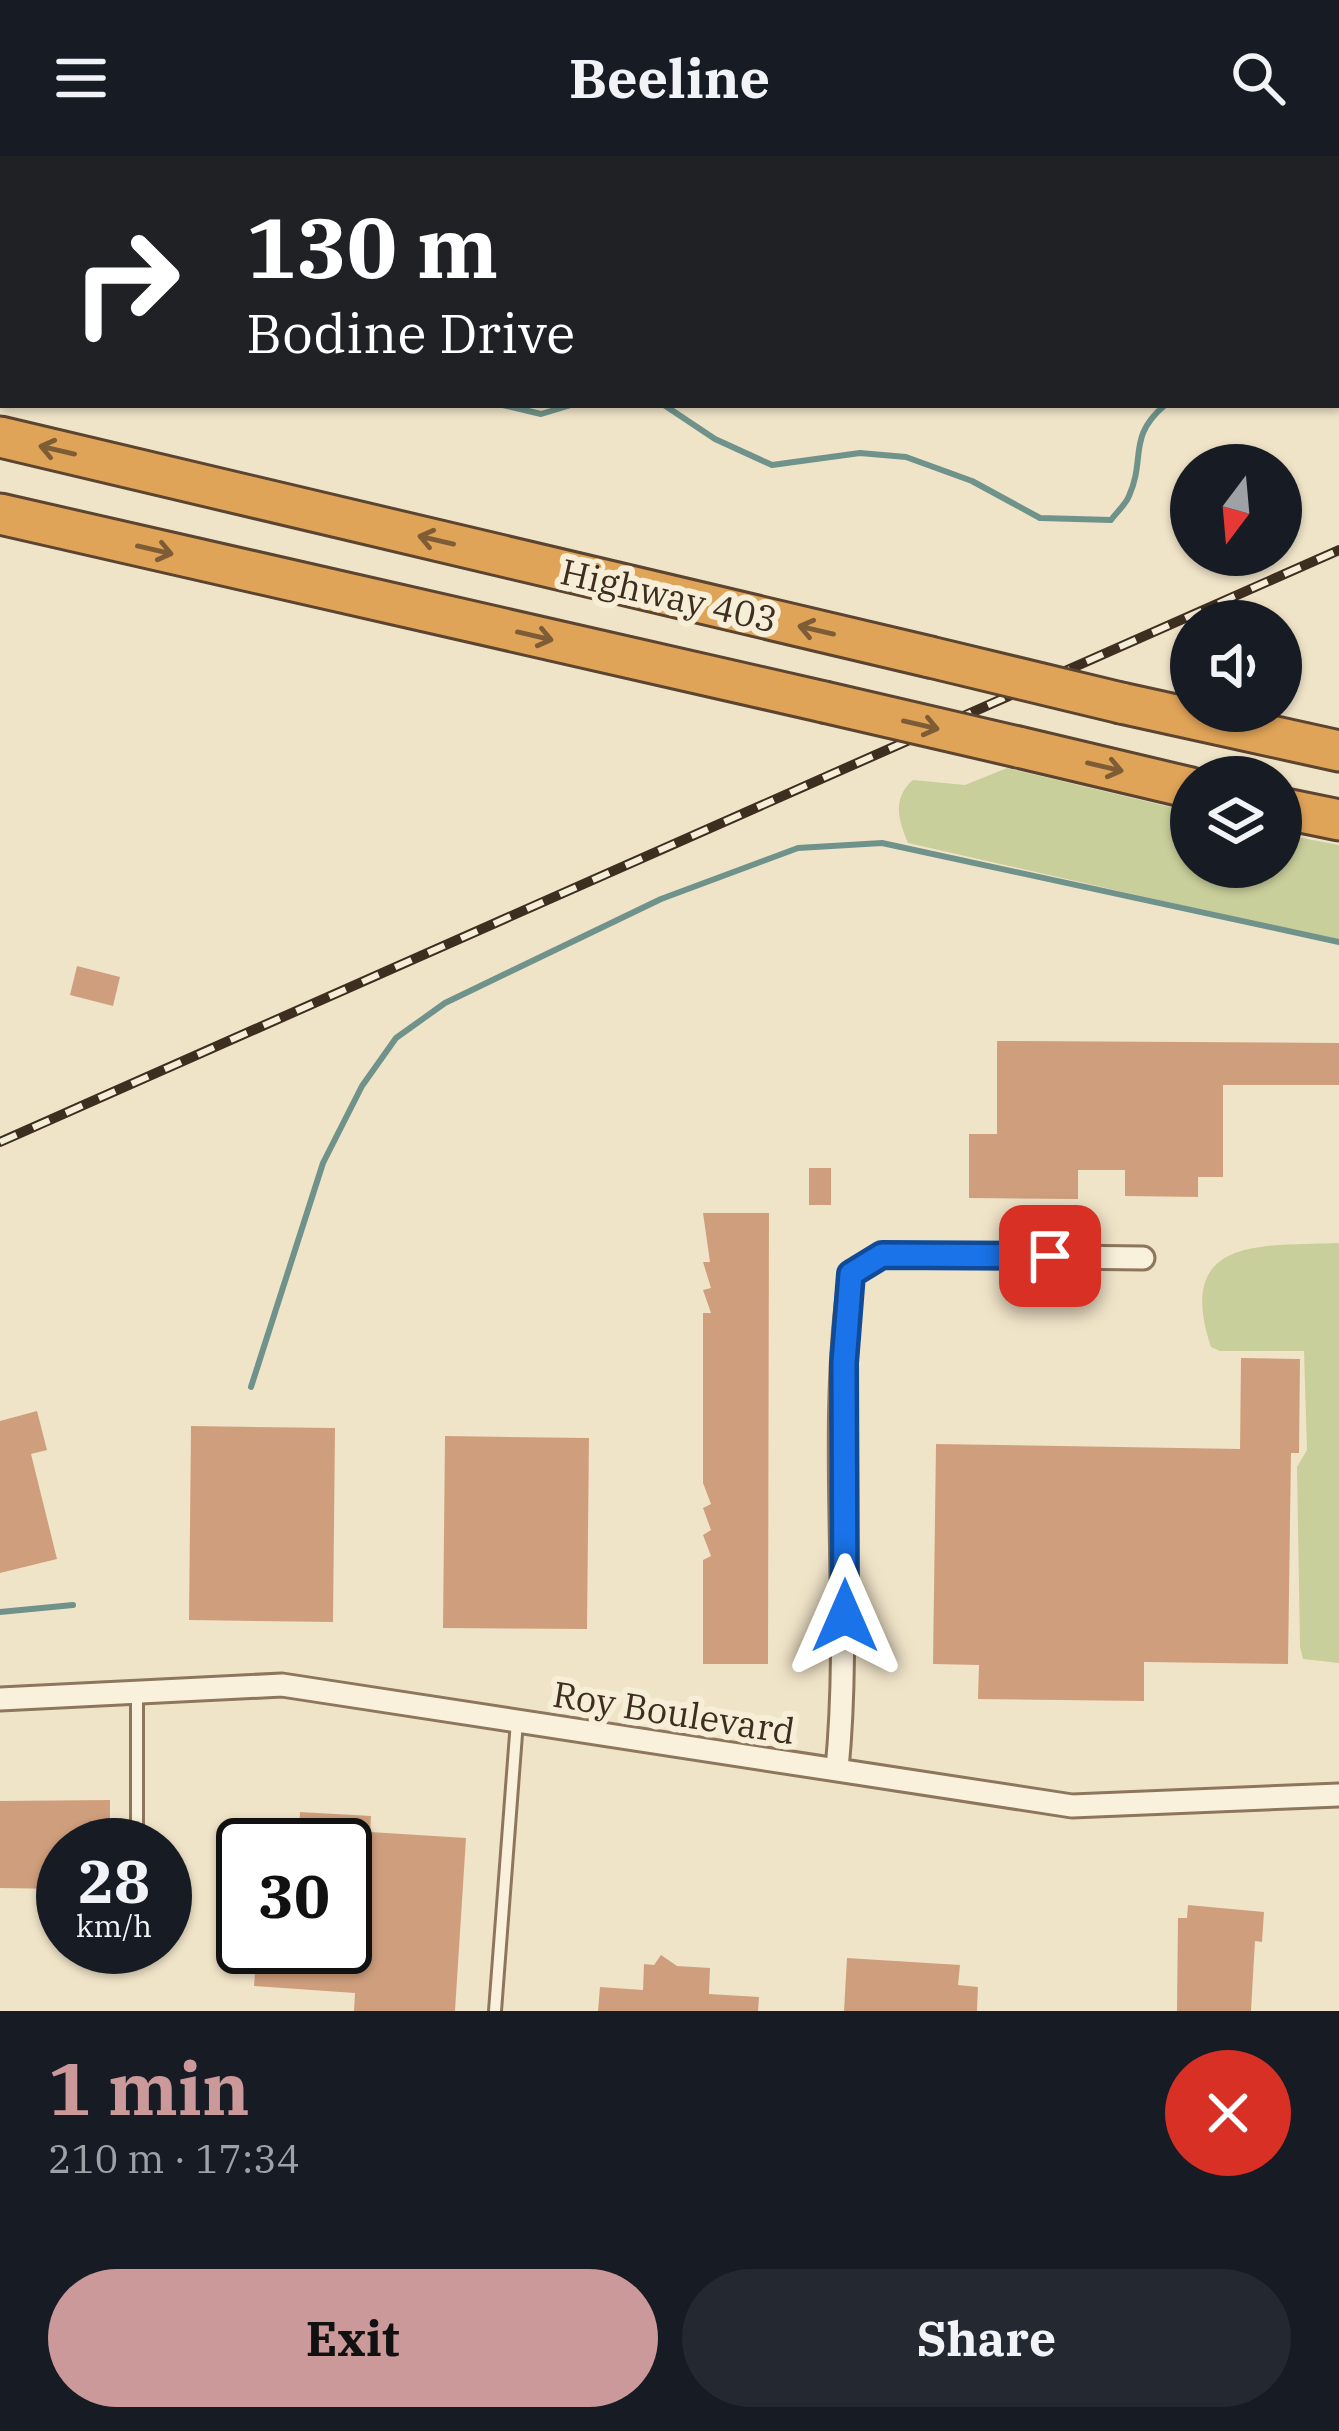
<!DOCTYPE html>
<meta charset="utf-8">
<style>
:root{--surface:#171b24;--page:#242831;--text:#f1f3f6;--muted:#9ea1a6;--accent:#cc999b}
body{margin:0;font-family:"IBM Plex Serif",serif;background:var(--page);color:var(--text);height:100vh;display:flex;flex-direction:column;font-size:45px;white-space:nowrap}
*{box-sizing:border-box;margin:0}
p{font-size:39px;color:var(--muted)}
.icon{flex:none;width:66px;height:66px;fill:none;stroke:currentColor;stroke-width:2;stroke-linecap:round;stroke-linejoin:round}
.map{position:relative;height:1855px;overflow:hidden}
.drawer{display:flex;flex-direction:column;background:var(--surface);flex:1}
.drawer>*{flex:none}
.banner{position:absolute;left:0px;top:0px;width:1341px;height:252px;box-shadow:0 3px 9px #0004;background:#202124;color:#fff;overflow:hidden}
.needle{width:78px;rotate:196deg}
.fabs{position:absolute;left:1170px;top:288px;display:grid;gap:24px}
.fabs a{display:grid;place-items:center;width:132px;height:132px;border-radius:50%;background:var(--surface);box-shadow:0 3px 9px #0004;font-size:60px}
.speed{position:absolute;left:36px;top:1662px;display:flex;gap:24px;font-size:60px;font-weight:700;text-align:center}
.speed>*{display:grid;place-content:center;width:156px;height:156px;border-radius:50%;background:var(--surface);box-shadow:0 3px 9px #0004;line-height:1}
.speed small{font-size:30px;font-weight:400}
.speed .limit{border:6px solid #111;border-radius:18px;background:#fff;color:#111}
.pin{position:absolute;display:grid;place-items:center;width:102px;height:102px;color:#fff;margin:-51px;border-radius:24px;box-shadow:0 6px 18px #0006}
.me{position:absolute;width:132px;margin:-66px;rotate:0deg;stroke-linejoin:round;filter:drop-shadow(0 0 9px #0008)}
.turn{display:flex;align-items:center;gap:42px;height:252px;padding:0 48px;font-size:54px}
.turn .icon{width:156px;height:156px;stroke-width:2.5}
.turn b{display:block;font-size:84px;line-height:102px}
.round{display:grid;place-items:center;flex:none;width:126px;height:126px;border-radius:63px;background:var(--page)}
.overview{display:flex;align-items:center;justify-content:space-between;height:204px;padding:0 48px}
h1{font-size:72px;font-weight:800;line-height:90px;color:var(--accent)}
.button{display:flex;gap:24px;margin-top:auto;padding:24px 48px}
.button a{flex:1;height:138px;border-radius:72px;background:var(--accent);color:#111;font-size:48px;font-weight:800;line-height:138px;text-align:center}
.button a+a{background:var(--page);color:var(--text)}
header{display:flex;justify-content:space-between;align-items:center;height:156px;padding:0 48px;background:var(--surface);font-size:54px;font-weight:800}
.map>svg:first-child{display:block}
.green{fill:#c9cf9b}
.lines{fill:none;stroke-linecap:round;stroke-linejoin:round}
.stream{stroke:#6f938a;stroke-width:6}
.building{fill:#cf9f7d}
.lane-casing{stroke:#8d765c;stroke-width:16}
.street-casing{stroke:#8d765c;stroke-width:27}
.highway-casing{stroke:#5b4430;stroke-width:45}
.lane{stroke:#faf1dc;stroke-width:10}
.street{stroke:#faf1dc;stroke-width:21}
.highway{stroke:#e0a458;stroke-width:39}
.rail-casing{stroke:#3d2e20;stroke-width:10}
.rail{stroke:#f7eed8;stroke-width:6;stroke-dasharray:18;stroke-linecap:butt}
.highway-bridge-casing{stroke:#5b4430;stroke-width:45;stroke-linecap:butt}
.highway-bridge{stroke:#e0a458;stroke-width:39}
.oneway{stroke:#7e5d36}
.route-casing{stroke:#114b97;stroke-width:30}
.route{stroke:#1a73e8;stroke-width:21}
.labels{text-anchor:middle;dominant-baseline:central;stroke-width:12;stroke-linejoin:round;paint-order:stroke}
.street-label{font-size:36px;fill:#3d2e20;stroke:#f7eed8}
</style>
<header><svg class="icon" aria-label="menu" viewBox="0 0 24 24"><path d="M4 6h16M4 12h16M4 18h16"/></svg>Beeline<svg class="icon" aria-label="search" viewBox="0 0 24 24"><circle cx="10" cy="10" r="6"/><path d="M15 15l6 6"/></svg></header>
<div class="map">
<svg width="1339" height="1855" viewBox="0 0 1339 1855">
<rect width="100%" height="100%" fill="#f0e4c8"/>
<!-- green -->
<g class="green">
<path d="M1007,612L1191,656V711H1281V678L1339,689V785L908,687C898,664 892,642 913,624L965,629Z"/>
<path d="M1339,1087V1507L1303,1503L1300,1491L1297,1311L1307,1294L1304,1195H1220L1211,1191C1174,1080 1261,1090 1339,1087Z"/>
</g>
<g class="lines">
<!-- stream -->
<g class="stream">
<polyline points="1162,3 1162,0"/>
<polyline points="0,121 3,122"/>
<polyline points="1338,226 1339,226"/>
<polyline points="503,249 541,258 571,249"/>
<path d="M640,249H664L715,283L772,309L860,297L906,301L972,325L1040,362L1111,364C1116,357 1126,348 1129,340C1146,302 1127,281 1165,249"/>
<polyline points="251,1231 323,1007 362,930 396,882 445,847 661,743 798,692 882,687 1339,786"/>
<polyline points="0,1456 73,1449"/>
</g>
</g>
<!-- building -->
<g class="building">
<polygon points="77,810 120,821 113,850 70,839"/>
<polygon points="997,885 1339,887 1339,929 1223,929 1223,1021 1198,1021 1198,1041 1125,1040 1125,1014 1078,1014 1078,1043 969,1042 969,978 997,978"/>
<rect x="809" y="1012" width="22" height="37"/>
<polygon points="703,1057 769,1057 768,1508 703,1508 703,1404 711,1400 703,1379 711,1374 703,1352 711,1348 703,1327 703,1157 711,1157 703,1134 711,1132 703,1106 710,1106"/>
<polygon points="1241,1202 1300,1203 1299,1297 1291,1297 1288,1508 1144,1506 1144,1545 978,1543 979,1509 933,1508 936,1288 1240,1293"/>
<polygon points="37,1255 47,1294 31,1298 57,1403 0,1417 0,1265"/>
<polygon points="191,1270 335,1272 333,1466 189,1464"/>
<polygon points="445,1280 589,1282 587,1473 443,1472"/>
<polygon points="110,1644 110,1689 63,1689 63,1733 0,1732 0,1645"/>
<polygon points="300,1656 371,1660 370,1676 466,1682 455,1855 354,1855 355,1837 254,1830 257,1791 345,1791 345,1689 298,1689"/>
<polygon points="1188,1749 1264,1756 1262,1786 1255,1785 1251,1855 1177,1855 1178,1762 1187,1762"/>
<polygon points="661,1799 677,1810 710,1812 709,1838 759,1841 758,1855 598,1855 600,1831 643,1834 644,1808 654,1809"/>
<polygon points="847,1802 960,1809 958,1829 978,1831 977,1855 844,1855"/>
</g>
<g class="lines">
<!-- lane casing -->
<g class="lane-casing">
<g id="lane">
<polyline points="675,0 675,3"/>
<polyline points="162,3 162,0"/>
<polyline points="137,1535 137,1689"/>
<polyline points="495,1855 517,1565"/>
</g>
</g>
<!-- street casing -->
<g class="street-casing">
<g id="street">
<polyline points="0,1543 282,1529 1072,1650 1339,1639"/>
<path d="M837,1613C853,1449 827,1281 851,1118L882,1099L1143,1102"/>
</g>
</g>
<!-- highway casing -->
<g class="highway-casing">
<g id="highway">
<polyline points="0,281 930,501"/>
<polyline points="0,358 824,546"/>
<polyline points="1121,547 1339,595"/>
<polyline points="1018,591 1191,632"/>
<polyline points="1281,652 1339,664"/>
</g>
</g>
<!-- lane -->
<use href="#lane" class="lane"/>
<!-- street -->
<use href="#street" class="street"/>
<!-- highway -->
<use href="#highway" class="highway"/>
<!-- rail casing -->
<g class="rail-casing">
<polyline id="rail" points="0,986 1339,394"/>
</g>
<!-- rail -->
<use href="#rail" class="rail"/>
<!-- highway-bridge casing -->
<g class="highway-bridge-casing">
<g id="highway-bridge">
<polyline points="930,501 1121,547"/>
<polyline points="824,546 1018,591"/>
</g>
</g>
<!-- highway-bridge -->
<use href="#highway-bridge" class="highway-bridge"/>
</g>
<!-- one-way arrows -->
<defs><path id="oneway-shaft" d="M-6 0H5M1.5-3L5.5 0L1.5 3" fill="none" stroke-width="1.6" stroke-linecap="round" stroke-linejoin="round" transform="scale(3)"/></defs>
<g class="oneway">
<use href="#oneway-shaft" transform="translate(57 294) rotate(-167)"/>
<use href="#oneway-shaft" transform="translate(436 384) rotate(-167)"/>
<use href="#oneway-shaft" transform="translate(155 394) rotate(13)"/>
<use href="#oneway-shaft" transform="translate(816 474) rotate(-167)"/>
<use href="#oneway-shaft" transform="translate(535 480) rotate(13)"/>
<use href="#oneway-shaft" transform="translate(921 569) rotate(13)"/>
<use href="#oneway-shaft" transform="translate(1105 611) rotate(13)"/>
</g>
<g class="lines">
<!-- route casing -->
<g class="route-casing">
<polyline id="route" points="845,1460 844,1207 851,1118 882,1099 1050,1100"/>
</g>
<!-- route -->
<use href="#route" class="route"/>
</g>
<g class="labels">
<!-- street labels -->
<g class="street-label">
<text transform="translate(669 439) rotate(13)">Highway 403</text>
<text transform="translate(674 1556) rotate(9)">Roy Boulevard</text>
</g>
</g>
</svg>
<div class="fabs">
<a><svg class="needle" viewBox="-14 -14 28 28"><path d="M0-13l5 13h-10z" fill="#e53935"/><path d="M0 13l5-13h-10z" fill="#9ea1a6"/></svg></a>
<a><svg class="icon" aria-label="sound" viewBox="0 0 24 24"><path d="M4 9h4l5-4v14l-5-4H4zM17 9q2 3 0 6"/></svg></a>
<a><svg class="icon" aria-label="layers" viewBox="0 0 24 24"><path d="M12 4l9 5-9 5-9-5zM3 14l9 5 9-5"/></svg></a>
</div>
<div class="speed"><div>28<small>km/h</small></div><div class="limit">30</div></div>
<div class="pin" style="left:1050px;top:1100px;background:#d93025"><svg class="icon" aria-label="arrive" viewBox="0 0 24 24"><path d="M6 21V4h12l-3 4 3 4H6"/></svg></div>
<svg class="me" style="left:845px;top:1460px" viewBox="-20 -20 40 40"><path d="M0-17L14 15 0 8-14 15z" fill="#1a73e8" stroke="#fff" stroke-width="4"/></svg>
<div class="banner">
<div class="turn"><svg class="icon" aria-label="right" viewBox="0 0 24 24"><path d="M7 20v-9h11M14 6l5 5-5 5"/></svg><div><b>130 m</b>Bodine Drive</div></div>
</div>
</div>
<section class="drawer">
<div class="overview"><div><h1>1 min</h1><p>210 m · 17:34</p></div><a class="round" style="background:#d93025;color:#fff"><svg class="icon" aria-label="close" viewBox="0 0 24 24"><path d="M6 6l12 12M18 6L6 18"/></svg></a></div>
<div class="button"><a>Exit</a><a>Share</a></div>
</section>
